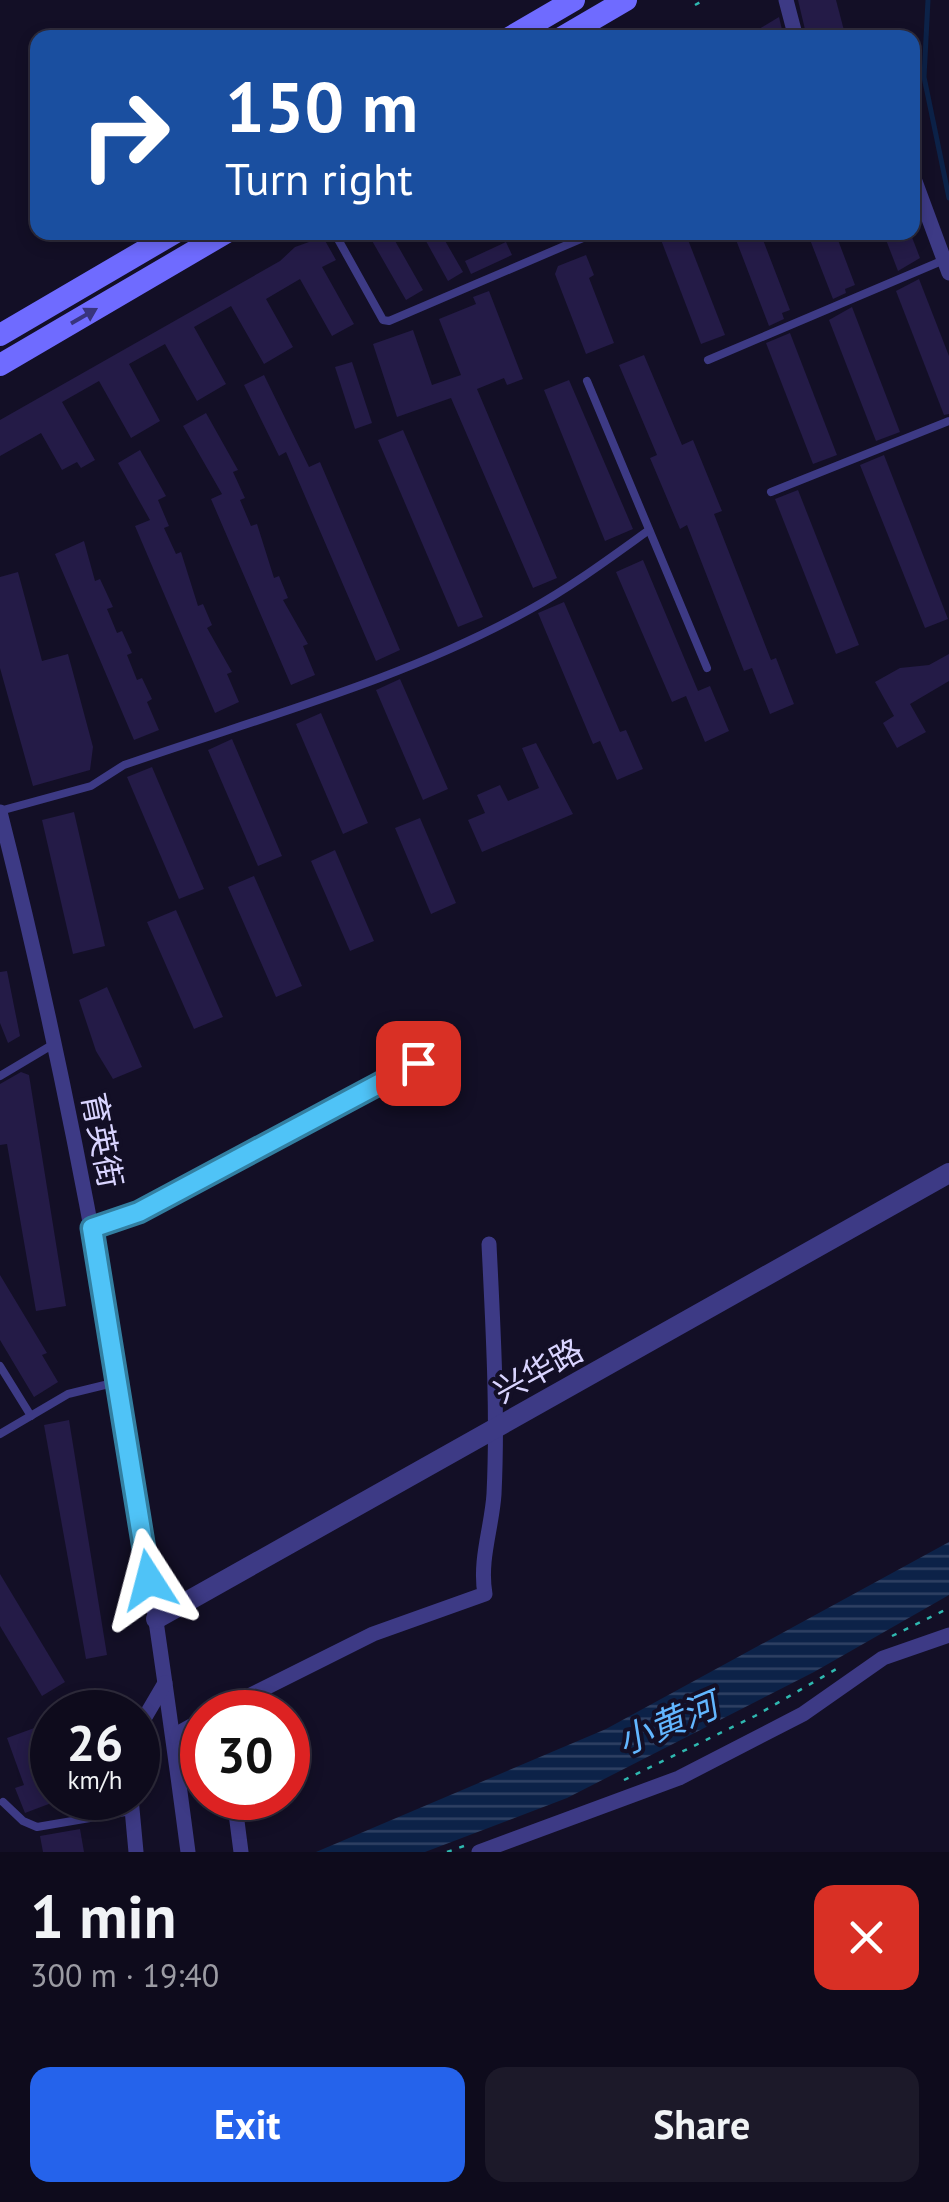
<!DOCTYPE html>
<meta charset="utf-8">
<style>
:root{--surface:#0e0b1c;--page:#1c1929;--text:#f1f3f6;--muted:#9b9ba3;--line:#2e2b3b;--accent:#2563eb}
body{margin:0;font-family:"PT Sans","Noto Sans SC",sans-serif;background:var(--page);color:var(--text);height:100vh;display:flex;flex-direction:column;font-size:38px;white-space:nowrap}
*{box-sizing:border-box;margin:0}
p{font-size:32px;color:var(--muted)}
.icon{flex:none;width:55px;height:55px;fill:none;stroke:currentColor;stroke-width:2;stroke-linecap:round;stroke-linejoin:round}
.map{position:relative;height:1852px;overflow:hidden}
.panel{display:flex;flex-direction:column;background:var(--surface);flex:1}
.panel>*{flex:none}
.banner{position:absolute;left:30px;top:30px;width:890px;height:210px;border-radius:20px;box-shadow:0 5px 15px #0003,0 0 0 2px var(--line);background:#1a4fa0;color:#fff;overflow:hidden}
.speed{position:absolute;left:30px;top:1690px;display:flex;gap:20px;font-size:50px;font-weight:700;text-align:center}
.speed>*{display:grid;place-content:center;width:130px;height:130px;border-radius:50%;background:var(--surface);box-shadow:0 5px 15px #0003,0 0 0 2px var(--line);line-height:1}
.speed small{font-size:25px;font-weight:400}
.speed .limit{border:15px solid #d22;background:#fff;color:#111}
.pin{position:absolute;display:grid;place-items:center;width:85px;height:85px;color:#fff;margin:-42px;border-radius:20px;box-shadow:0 5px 15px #0006}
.me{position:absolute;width:110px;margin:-55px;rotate:351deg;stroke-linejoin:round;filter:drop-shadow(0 0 8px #0008)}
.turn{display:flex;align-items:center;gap:35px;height:210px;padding:0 30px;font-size:45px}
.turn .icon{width:130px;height:130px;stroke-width:2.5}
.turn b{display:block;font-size:70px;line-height:85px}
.round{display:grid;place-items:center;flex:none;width:105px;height:105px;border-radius:20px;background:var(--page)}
.headline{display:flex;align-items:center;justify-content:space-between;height:170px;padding:0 30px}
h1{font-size:60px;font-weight:800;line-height:75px}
.primary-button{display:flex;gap:20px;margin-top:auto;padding:20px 30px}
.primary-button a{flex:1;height:115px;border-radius:20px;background:var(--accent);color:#fff;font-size:40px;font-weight:800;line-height:115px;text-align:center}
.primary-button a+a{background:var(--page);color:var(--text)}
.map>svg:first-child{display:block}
.water{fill:url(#water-rules)}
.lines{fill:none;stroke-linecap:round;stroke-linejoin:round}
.stream{stroke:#0c2248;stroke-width:5}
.building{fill:#241b47}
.path{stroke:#2fb8b0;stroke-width:2.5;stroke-dasharray:5 8;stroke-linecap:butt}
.service{stroke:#3d3a85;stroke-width:8}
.minor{stroke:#3d3a85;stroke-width:15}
.tertiary{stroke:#3d3a85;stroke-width:20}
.secondary{stroke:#6f6bff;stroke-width:22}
.oneway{fill:#38347d}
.route-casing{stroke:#337fa1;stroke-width:25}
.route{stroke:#4fc3f7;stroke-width:18}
.labels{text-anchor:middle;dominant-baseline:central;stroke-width:8;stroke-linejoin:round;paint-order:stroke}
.street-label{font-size:32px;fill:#d9d4ff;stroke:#130f26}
.water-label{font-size:35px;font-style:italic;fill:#62b6ff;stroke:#130f26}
</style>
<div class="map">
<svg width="949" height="1852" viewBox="0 0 949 1852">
<defs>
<pattern id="water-rules" width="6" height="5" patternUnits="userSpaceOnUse" patternTransform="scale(2.5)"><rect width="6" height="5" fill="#0c2248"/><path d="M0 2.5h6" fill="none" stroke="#2f4163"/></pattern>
</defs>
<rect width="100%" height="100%" fill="#130f26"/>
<!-- water -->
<polygon class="water" points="949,1542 949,1595 814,1672 567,1798 425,1852 316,1852 606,1729"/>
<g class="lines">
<!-- stream -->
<polyline class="stream" points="928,0 924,77 949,198"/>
</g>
<!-- building -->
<g class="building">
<polygon points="798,0 836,0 846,38 807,38"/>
<polygon points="779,17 784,38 744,38"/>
<polygon points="367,232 390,232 423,290 406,300"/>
<polygon points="421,232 440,232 463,272 448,281"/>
<polygon points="658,232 685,232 725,335 701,344"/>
<polygon points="733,232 760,232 790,310 782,313 784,319 769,326"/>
<polygon points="807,232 835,232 855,285 845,289 846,293 833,299"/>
<polygon points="883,232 910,232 920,258 898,271"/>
<polygon points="323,237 336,260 322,267 354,324 332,336 300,279 266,299 293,347 264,364 231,306 194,327 226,384 197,401 165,344 129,364 160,421 131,438 99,381 62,402 95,460 81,468 77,462 62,470 41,433 0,456 0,420 280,261 295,247"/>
<polygon points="506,242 512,255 471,274 465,261"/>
<polygon points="586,255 594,275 589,278 614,343 586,354 555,274 558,266"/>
<polygon points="919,279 949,356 949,414 944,415 896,291"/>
<polygon points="489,291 523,379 507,385 504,378 477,389 557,578 533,588 451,398 397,417 373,344 413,330 432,385 461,375 439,319 476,304 473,297"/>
<polygon points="852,307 900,432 876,441 829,320"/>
<polygon points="790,333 837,455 813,464 766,343"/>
<polygon points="644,355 682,445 693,440 722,511 714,514 771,660 776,658 794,704 770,714 752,668 744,671 687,525 680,529 650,458 657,455 619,365"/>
<polygon points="352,362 372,423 355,429 335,367"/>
<polygon points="264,375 309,467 320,462 400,650 376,661 286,452 279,456 244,385"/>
<polygon points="569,380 633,529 605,541 544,390"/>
<polygon points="206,413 238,470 233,472 245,498 240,500 251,526 257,524 274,578 279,576 288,598 283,600 308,644 303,646 315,675 291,685 211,499 222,494 183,426"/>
<polygon points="403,430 483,617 458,627 378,440"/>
<polygon points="140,450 166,496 158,500 169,526 164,528 176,554 181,552 198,606 203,604 212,625 207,628 232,672 227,674 239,702 215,713 135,526 150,520 118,463"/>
<polygon points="884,455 948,619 925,628 860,465"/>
<polygon points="798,490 859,645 836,654 775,499"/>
<polygon points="84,541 95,581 100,579 113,607 107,609 117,633 122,631 132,653 127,655 137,680 142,678 152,699 147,702 159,730 134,740 55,554"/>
<polygon points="643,560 698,691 710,686 729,731 705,742 686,696 672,702 616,572"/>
<polygon points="18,572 42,661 68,654 93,747 90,770 33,786 0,668 0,577"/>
<polygon points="564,602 620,732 626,730 643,769 617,780 600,741 593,744 538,613"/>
<polygon points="949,654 949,681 910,704 926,732 897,748 883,723 894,716 875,682 900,668 929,665"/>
<polygon points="400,679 448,789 423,800 376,690"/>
<polygon points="321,713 368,823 343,834 296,724"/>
<polygon points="232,739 282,856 258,866 208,750"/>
<polygon points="536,743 573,814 482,852 468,820 485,813 477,795 500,785 508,801 539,788 522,748"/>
<polygon points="152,767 204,889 179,899 127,777"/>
<polygon points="74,812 105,946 73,954 42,820"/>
<polygon points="420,818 456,903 431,914 395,828"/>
<polygon points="335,850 374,941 350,951 311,861"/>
<polygon points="254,876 302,986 276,997 228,887"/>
<polygon points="176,910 223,1017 194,1029 147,922"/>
<polygon points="7,971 20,1036 8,1043 0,1023 0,972"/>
<polygon points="107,987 142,1067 113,1079 96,1051 79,1000"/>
<polygon points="21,1072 29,1075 66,1306 36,1311 7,1144 0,1145 0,1084"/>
<polygon points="0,1275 47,1353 42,1355 58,1382 34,1397 0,1340"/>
<polygon points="69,1420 107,1655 86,1659 44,1425"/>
<polygon points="0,1574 65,1682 42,1696 0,1626"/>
<polygon points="37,1727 52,1769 52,1777 46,1779 54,1802 25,1813 15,1788 24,1785 7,1738"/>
<polygon points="80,1829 84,1852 43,1852 40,1836"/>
</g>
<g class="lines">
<!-- path -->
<g class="path">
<polyline points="695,5 704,0"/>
<polyline points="892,1636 949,1608"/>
<polyline points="624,1780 755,1716 838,1668"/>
<polyline points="447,1852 464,1846"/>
</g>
<!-- service -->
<g class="service">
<polyline points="334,232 383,320 389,321 597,232"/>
<polyline points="708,360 944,260"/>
<polyline points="587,381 707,668"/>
<polyline points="771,492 949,421"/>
<path d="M0,811L91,786L124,765C259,718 403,680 529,610C571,587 610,558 649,530"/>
<polyline points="0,1076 52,1045"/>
<polyline points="0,1366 31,1416"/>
<polyline points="0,1434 68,1394 117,1382"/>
<polyline points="3,1802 23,1821 37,1827 131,1811"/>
</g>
<!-- minor -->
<g class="minor">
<polyline points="786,0 796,38"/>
<polyline points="912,173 949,273"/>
<path d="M0,812C87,1153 142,1502 188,1852"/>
<polyline points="91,1227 139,1212 418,1063"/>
<path d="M217,1712L373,1634L485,1594C479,1560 492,1527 494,1494C498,1411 493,1327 489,1244"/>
<polyline points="138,1729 165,1683"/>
<polyline points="173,1736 202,1720"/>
<polyline points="131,1798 136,1852"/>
<polyline points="234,1798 241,1852"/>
<polyline points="479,1852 679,1778 803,1714 883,1658 949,1635"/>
</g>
<!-- tertiary -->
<polyline class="tertiary" points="156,1619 949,1173"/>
<!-- secondary -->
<g class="secondary">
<polyline points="509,38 574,0"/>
<polyline points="561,38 626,0"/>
<polyline points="0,335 176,232"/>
<polyline points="0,365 227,232"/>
</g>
</g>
<!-- one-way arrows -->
<defs><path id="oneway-solid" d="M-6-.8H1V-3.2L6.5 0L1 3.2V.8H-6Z" transform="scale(2.5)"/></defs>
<use class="oneway" href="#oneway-solid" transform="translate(84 316) rotate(-30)"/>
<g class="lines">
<!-- route casing -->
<g class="route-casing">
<polyline id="route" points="149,1580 92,1228 139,1212 418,1063"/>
</g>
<!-- route -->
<use href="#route" class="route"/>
</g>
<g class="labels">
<!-- street labels -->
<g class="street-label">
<text transform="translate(103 1140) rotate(79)">育英街</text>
<text transform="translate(538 1370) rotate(-29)">兴华路</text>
</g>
<!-- water labels -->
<g class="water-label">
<text transform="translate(667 1723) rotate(-23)">小黄河</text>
</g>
</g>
</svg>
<div class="speed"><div>26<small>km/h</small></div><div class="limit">30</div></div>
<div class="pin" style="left:418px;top:1063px;background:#d93025"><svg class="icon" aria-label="arrive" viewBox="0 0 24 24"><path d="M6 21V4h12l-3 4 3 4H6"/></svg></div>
<svg class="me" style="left:149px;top:1580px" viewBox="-20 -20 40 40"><path d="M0-17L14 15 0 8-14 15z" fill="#4fc3f7" stroke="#fff" stroke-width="4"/></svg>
<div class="banner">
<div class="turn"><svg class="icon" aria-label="right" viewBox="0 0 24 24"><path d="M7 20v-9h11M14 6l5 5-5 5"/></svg><div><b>150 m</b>Turn right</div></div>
</div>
</div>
<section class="panel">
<div class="headline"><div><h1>1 min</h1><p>300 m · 19:40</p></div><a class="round" style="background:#d93025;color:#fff"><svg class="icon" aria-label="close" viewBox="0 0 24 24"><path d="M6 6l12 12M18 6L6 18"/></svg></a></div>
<div class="primary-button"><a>Exit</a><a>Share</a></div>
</section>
